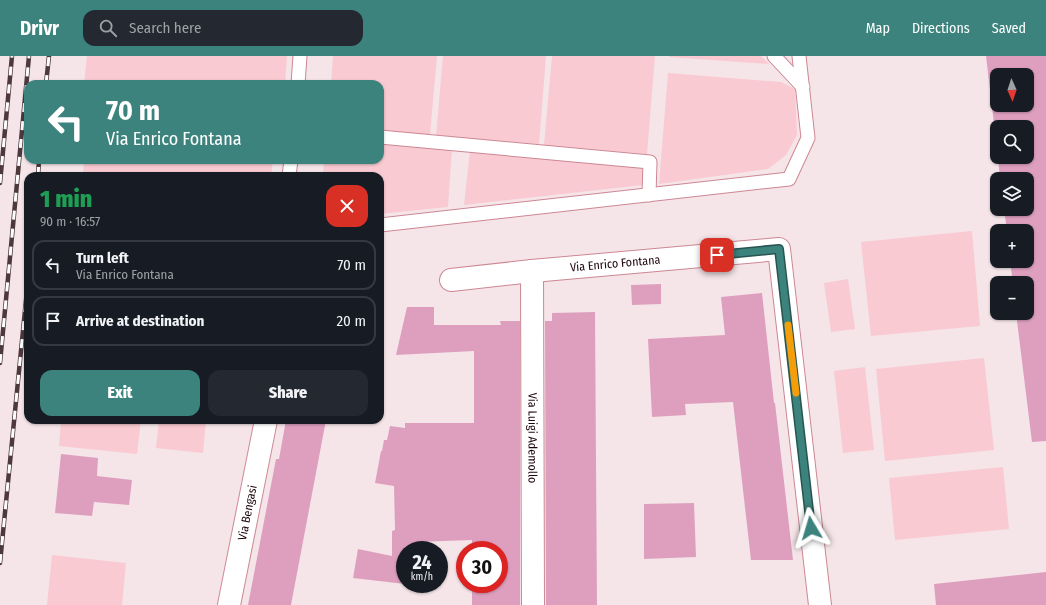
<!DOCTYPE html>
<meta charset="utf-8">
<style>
:root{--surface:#171b24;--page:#242831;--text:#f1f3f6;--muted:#9ea1a6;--line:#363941;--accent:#3d837d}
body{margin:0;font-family:"Fira Sans Condensed",sans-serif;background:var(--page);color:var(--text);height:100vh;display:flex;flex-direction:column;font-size:15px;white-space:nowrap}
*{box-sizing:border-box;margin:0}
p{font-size:13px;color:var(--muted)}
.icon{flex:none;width:22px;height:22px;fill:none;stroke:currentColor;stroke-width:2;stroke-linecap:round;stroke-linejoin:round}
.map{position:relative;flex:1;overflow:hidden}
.drawer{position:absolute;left:24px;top:116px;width:360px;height:252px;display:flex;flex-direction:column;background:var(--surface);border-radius:12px;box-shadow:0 1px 3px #0004}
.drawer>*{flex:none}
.hud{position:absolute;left:24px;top:24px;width:360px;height:84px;border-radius:12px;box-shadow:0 1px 3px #0004;background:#3d837d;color:#fff;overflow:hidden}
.needle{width:26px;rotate:177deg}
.controls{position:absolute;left:990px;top:12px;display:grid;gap:8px}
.controls a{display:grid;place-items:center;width:44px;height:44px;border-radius:8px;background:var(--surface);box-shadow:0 1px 3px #0004;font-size:20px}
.speed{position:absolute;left:396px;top:485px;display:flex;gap:8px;font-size:20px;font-weight:700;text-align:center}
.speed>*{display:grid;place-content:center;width:52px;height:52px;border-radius:50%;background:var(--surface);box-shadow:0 1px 3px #0004;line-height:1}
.speed small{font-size:10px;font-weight:400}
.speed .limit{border:6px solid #d22;background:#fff;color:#111}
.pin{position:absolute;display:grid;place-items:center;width:34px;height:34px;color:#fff;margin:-17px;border-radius:8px;box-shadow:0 2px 6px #0006}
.me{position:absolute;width:44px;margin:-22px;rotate:353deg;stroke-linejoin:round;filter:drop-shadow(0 0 3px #0008)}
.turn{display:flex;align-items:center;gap:14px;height:84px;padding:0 16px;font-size:18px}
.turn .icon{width:52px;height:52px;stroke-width:2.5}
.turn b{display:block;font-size:28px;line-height:34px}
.round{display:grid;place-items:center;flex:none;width:42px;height:42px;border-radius:12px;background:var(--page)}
.head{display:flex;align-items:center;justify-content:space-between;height:68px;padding:0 16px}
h1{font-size:24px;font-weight:800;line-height:30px;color:#1e9e55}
.button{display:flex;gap:8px;margin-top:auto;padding:8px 16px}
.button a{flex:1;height:46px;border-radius:12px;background:var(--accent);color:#fff;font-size:16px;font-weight:800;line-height:46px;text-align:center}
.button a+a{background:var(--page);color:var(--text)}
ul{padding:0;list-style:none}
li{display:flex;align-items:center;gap:12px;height:50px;margin:0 8px 6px;padding:0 8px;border:2px solid var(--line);border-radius:12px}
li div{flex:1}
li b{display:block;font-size:15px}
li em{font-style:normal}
header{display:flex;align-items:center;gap:24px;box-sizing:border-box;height:56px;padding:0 20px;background:var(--accent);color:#fff}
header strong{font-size:19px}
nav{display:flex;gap:22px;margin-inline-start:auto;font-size:14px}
.search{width:280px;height:36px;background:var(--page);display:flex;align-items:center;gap:10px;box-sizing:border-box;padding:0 14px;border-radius:12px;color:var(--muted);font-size:15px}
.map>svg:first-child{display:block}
.green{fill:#f9cad1}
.building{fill:#de9fbf;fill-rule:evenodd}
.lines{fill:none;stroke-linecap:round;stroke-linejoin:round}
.service-casing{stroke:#cc8794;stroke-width:15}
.minor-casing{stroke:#cc8794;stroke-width:24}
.service{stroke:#fff;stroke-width:13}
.minor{stroke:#fff;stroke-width:22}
.rail-casing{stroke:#4d383d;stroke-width:4.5}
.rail{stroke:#fff;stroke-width:3;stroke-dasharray:9;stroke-linecap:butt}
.route-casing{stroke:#285551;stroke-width:10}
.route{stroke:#3d837d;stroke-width:7}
.slow{stroke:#f59e0b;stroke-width:7}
.labels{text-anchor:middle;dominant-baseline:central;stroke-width:3.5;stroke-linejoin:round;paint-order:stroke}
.street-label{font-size:12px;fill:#1c050a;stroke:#fff}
</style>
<header>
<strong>Drivr</strong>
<div class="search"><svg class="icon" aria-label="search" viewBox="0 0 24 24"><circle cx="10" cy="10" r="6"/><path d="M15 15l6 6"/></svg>Search here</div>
<nav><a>Map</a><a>Directions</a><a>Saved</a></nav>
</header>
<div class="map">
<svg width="1046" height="549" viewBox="0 0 1046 549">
<rect width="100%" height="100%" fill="#f5e5e8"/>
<!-- green -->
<g class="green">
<polygon points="87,0 287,0 285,28 84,28"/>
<polygon points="333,0 437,0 430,79 380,75 380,28 331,28"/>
<polygon points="443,0 546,0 539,88 436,80"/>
<polygon points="552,0 655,0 647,98 544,89"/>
<polygon points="669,0 761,0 769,8 669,1"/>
<polygon points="668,17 781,26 795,33 797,79 786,99 768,113 659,128"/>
<polygon points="380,87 452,93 448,151 380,158 380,120 323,120 324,104 380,104"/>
<polygon points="470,95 644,109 643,129 464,149"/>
<polygon points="84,104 273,104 271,120 83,120"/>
<polygon points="972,175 980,270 871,280 861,186"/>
<polygon points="848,223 855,273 831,276 824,227"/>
<polygon points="984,302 994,394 885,405 876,313"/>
<polygon points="865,311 874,394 843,397 834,315"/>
<polygon points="61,364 141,364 137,398 59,390"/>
<polygon points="159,364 206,364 203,397 156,392"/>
<polygon points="1003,411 1009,473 895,484 889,422"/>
<polygon points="52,499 126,507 122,549 47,549"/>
</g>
<!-- building -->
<g class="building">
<path d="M986,0H1046V385L1032,386L1016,257H1027V227H1013L1010,205H1027V175H1007L1004,153H1027V123H1000L998,101H1027V71H997V93ZM997,19H1027V49H997Z"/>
<polygon points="661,228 661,248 632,249 631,229"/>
<polygon points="762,237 774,347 775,347 793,504 751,504 733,346 685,348 686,359 652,361 648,283 725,279 721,241"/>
<polygon points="407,251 434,251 434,269 501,269 500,265 520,265 520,549 472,549 472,528 499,528 499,494 472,494 472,484 415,486 414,494 405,494 405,528 353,522 358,493 392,500 392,475 395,474 394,430 375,427 381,395 382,395 384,384 387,384 390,370 405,372 405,367 474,367 474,295 396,299"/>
<polygon points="595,256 597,549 546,549 545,265 552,265 552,257"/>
<polygon points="286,364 326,364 291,549 248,549 276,403 279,403"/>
<polygon points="61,398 98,402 97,420 132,424 129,449 94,446 92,460 55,457"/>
<polygon points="694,447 696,501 644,503 644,448"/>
<polygon points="1046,516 1046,549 936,549 934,528"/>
</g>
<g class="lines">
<!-- service casing -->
<g class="service-casing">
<g id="service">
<polyline points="774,0 803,31"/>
<polyline points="298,28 300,0"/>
<polyline points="380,81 650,106 649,139"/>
<polyline points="289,120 291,104"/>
<polyline points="380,169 789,123 808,82 799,0"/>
</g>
</g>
<!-- minor casing -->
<g class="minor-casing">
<g id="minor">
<path id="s1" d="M532,215L533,549"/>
<path id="s2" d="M451,224L532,215L779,193L820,549"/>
<path id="s3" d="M229,549L266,364"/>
</g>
</g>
<!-- service -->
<use href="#service" class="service"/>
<!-- minor -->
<use href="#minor" class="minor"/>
<!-- rail casing -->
<g class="rail-casing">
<g id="rail">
<polyline points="46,28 49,0"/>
<polyline points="38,120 39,104"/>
<polyline points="0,127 12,0"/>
<polyline points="0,307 29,0"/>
<polyline points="0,507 28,224"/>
</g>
</g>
<!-- rail -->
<use href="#rail" class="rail"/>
</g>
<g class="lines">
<!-- route casing -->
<g class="route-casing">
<polyline id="route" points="717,199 779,193 811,472"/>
</g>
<!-- route -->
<use href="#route" class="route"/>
<!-- slow -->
<polyline class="slow" points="788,269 796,337"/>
</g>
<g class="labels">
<!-- street labels -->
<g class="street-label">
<text stroke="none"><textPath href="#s2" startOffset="165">Via Enrico Fontana</textPath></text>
<text stroke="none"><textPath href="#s1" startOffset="167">Via Luigi Ademollo</textPath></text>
<text stroke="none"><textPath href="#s3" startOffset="94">Via Bengasi</textPath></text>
</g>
</g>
</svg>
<div class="controls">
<a><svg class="needle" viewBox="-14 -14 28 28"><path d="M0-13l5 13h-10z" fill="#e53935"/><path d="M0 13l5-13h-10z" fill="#9ea1a6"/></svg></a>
<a><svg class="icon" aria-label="search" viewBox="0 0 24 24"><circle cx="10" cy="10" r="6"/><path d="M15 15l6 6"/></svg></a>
<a><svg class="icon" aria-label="layers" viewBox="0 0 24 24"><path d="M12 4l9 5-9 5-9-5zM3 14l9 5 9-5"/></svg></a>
<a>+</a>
<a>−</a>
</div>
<div class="speed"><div>24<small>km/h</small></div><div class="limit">30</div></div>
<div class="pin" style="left:717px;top:199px;background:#d93025"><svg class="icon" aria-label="arrive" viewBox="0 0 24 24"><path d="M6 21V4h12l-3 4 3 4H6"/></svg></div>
<svg class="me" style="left:811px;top:472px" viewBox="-20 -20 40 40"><path d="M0-17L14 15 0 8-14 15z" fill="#3d837d" stroke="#fff" stroke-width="4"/></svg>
<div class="hud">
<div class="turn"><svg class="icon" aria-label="left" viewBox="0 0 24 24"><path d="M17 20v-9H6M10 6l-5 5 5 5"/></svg><div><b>70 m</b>Via Enrico Fontana</div></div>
</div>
<section class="drawer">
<div class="head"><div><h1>1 min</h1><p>90 m · 16:57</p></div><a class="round" style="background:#d93025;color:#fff"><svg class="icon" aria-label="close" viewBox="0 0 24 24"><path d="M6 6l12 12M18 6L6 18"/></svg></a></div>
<ul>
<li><svg class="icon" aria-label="left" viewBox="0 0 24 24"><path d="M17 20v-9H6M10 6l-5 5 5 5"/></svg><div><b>Turn left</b><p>Via Enrico Fontana</p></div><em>70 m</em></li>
<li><svg class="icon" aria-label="arrive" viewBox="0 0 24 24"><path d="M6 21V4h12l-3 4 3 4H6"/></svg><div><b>Arrive at destination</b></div><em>20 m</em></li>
</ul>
<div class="button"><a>Exit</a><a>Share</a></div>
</section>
</div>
